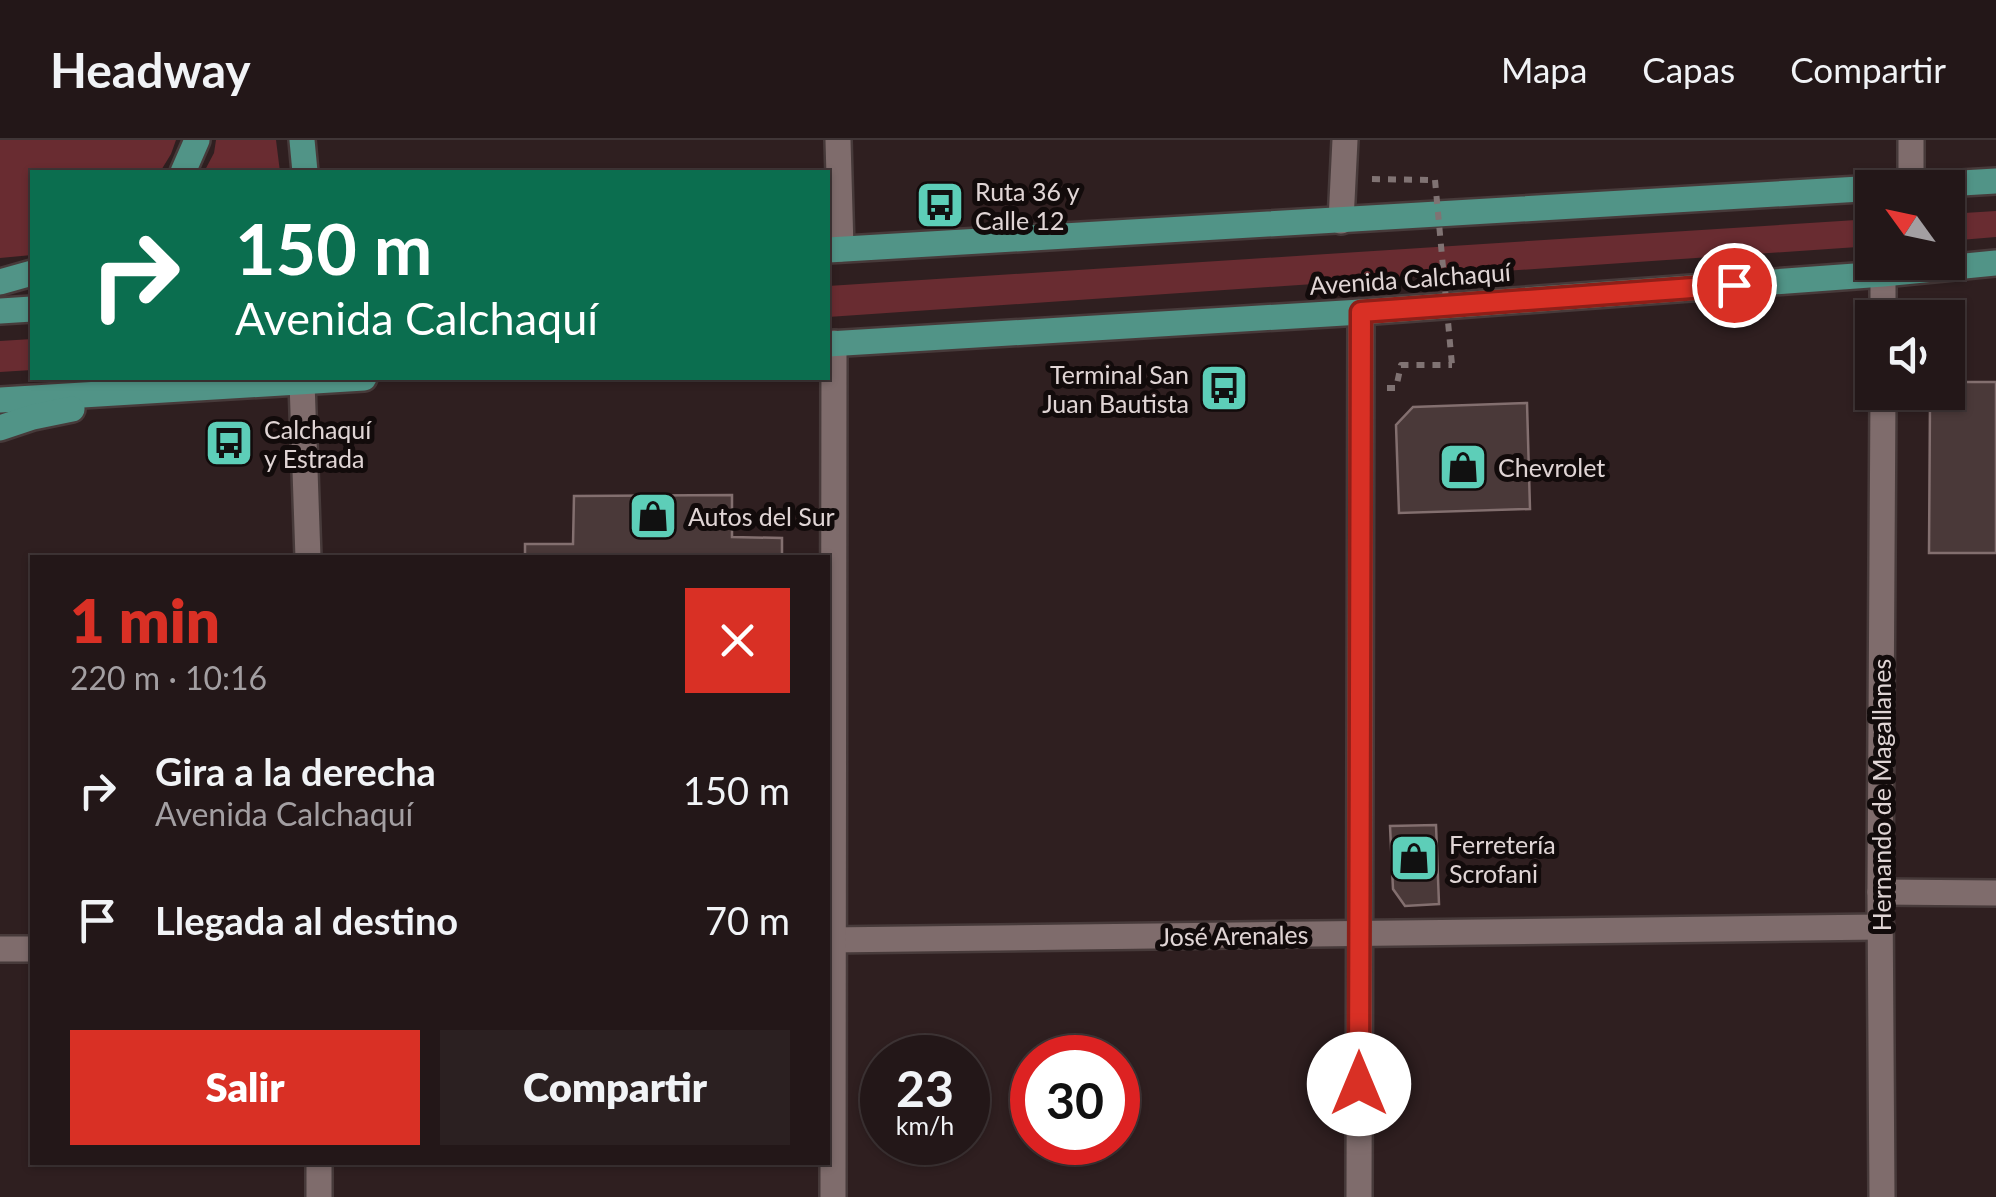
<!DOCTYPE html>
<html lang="es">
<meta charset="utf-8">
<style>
:root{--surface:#231718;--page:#2b2021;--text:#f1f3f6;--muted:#a39fa2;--line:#403637;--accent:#d93025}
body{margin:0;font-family:Lato,sans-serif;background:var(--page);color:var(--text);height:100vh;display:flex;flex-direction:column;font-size:38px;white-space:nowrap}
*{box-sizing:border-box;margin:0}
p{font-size:32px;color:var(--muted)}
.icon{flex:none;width:55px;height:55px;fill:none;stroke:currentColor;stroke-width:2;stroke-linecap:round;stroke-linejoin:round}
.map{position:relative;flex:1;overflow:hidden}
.sheet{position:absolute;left:30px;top:415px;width:800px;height:610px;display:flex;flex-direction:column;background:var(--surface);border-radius:0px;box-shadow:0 2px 8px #0004,0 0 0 2px var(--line)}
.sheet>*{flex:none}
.banner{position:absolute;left:30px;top:30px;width:800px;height:210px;border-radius:0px;box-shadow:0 2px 8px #0004,0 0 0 2px var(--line);background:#0b6e4f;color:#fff;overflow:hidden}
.needle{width:65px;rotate:303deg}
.buttons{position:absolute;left:1855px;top:30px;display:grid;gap:20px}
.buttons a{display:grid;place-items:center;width:110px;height:110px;border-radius:0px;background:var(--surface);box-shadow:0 2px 8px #0004,0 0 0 2px var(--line);font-size:50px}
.speed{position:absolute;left:860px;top:895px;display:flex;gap:20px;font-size:50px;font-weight:700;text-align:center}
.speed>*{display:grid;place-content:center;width:130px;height:130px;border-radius:50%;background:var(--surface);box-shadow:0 2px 8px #0004,0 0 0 2px var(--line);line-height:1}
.speed small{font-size:25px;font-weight:400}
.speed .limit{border:15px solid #d22;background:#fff;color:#111}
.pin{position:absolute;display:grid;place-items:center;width:85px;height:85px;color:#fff;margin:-42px;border:5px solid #fff;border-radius:50%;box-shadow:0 2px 10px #0007}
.me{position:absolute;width:110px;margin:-55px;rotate:0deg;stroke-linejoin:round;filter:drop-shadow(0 0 8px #0008)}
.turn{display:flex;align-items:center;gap:35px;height:210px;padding:0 40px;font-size:45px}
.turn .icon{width:130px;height:130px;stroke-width:2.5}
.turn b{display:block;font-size:70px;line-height:85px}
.round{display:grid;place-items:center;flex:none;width:105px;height:105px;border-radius:0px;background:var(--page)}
.head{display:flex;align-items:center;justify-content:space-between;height:170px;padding:0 40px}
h1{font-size:60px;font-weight:800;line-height:75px;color:var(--accent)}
.button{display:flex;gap:20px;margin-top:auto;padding:20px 40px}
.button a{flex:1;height:115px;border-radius:0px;background:var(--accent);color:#fff;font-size:40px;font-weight:800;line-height:115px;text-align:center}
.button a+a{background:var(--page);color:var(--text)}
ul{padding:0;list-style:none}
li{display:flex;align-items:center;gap:30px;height:130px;padding:0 40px}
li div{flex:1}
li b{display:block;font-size:38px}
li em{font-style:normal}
header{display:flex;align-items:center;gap:60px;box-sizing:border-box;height:140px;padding:0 50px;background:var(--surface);border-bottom:2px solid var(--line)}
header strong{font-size:48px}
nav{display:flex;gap:55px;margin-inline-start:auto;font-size:35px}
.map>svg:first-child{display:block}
.green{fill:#692c31}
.building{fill:#4a3939;stroke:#836f6f;stroke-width:2.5}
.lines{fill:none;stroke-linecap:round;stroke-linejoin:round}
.minor-casing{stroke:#473a3a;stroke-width:30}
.primary-casing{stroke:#473a3a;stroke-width:30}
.path{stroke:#807373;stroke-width:6;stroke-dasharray:8 8;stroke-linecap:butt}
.minor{stroke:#7f6c6c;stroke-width:25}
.primary{stroke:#519487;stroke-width:25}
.path-bridge{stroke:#807373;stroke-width:6;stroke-dasharray:8 8;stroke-linecap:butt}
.route-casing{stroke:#8d1f18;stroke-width:25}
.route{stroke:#d93025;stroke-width:18}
.labels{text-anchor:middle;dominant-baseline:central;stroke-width:10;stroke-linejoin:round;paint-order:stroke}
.poi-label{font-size:25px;fill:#e0d5d5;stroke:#120b0b;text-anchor:start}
.street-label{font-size:25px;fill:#e0d5d5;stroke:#120b0b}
</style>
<header>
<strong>Headway</strong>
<nav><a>Mapa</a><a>Capas</a><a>Compartir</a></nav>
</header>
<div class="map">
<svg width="1996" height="1057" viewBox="0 0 1996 1057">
<rect width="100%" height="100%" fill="#2f1f20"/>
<!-- green -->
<g class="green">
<polygon points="0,0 176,0 171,14 160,32 32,32 32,115 0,118"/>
<polygon points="216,0 276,0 280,32 204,32 214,13"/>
<polygon points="1996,71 1996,97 1948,101 1948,74"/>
<polygon points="1872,79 1872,106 828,177 828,146"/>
<polygon points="32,199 32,230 0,232 0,201"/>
</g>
<!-- building -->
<g class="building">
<polygon points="1948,242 1996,242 1996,413 1929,413 1930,261 1936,252 1948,252"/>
<polygon points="1527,263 1530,369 1399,373 1396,285 1413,267"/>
<polygon points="732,355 732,397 782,398 782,418 525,418 525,404 573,404 574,356"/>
<polygon points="1436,685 1439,764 1405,766 1393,749 1390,686"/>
</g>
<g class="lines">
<!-- minor casing -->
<g class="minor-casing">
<g id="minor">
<polyline points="838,0 841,109"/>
<polyline points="1911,0 1911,45"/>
<polyline points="1341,81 1345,0"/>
<polyline points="1883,178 1883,134"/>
<polyline points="302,242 308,418"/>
<polyline points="1880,752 1996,753"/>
<polyline points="828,800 1881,787"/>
<polyline points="0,809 32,809"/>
<polyline points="319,1057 319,1022"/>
<polyline points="833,1057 834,203"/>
<polyline points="1359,1057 1361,172"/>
<polyline points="1882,1057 1880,752 1883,252"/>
</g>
</g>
<!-- primary casing -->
<g class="primary-casing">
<g id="primary">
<polyline points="302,0 305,32"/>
<polyline points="183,32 197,0"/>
<polyline points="828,110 1996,41"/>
<polyline points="0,142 32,133"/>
<polyline points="0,171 32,169"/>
<polyline points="828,204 1361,172 1883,134 1996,123"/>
<polyline points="0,260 364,238"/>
<polyline points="0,288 33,277 72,269"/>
</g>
</g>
<!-- path -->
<g class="path">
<polyline points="1372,39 1435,40"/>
<polyline points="1387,248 1396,248 1401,225 1452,225"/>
</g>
<!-- minor -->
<use href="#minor" class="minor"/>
<!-- primary -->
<use href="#primary" class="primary"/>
<!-- path-bridge -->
<polyline class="path-bridge" points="1435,40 1452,225"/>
</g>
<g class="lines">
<!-- route casing -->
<g class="route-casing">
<polyline id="route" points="1359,944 1361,172 1734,145"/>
</g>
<!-- route -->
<use href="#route" class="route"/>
</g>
<!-- icons -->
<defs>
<g id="bus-square" transform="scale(2.5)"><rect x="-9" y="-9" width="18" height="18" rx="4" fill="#5dceb8" stroke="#120b0b"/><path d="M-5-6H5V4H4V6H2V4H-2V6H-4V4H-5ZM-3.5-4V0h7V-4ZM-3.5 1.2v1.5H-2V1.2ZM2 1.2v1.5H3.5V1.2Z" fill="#111"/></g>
<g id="shop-square" transform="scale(2.5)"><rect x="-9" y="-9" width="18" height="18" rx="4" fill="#5dceb8" stroke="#120b0b"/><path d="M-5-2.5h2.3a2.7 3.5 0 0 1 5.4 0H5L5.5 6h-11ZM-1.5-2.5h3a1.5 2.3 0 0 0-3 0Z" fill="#111"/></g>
</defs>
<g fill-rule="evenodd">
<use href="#bus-square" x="940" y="65"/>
<use href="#bus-square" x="1224" y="248"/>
<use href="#bus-square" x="229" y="303"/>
<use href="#shop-square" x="1463" y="327"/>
<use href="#shop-square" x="653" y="376"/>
<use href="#shop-square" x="1414" y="718"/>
</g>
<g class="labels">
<!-- poi labels -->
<g class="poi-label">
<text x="975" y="51">Ruta 36 y<tspan x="975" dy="29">Calle 12</tspan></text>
<text x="1189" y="234" text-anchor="end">Terminal San<tspan x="1189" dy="29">Juan Bautista</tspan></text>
<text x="264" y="289">Calchaquí<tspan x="264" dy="29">y Estrada</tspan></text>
<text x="1498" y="327">Chevrolet</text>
<text x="688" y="376">Autos del Sur</text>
<text x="1449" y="704">Ferretería<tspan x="1449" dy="29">Scrofani</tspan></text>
</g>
<!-- street labels -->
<g class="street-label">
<text transform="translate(1410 138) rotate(-4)">Avenida Calchaquí</text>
<text transform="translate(1881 655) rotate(-90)">Hernando de Magallanes</text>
<text transform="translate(1234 795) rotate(-1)">José Arenales</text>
</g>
</g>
</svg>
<div class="buttons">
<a><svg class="needle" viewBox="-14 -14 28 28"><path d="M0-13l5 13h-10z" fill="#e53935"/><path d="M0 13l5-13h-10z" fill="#a39fa2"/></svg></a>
<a><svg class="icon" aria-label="sound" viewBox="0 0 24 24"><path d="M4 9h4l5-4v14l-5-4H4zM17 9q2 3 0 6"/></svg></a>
</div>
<div class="speed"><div>23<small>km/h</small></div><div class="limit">30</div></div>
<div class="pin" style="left:1734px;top:145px;background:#d93025"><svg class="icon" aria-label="arrive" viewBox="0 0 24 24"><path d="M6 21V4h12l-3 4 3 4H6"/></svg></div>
<svg class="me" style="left:1359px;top:944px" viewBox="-20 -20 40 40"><circle r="19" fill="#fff"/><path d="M0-13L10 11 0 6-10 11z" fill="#d93025"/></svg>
<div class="banner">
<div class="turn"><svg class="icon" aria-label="right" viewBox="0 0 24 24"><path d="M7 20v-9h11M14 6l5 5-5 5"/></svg><div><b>150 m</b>Avenida Calchaquí</div></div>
</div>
<section class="sheet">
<div class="head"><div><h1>1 min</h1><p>220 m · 10:16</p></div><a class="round" style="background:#d93025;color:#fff"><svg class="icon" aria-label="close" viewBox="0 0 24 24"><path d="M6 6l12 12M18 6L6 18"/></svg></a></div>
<ul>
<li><svg class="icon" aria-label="right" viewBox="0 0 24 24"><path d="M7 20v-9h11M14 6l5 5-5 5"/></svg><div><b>Gira a la derecha</b><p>Avenida Calchaquí</p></div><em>150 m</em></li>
<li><svg class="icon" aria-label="arrive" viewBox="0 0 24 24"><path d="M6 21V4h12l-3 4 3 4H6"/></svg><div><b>Llegada al destino</b></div><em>70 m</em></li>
</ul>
<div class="button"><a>Salir</a><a>Compartir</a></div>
</section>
</div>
